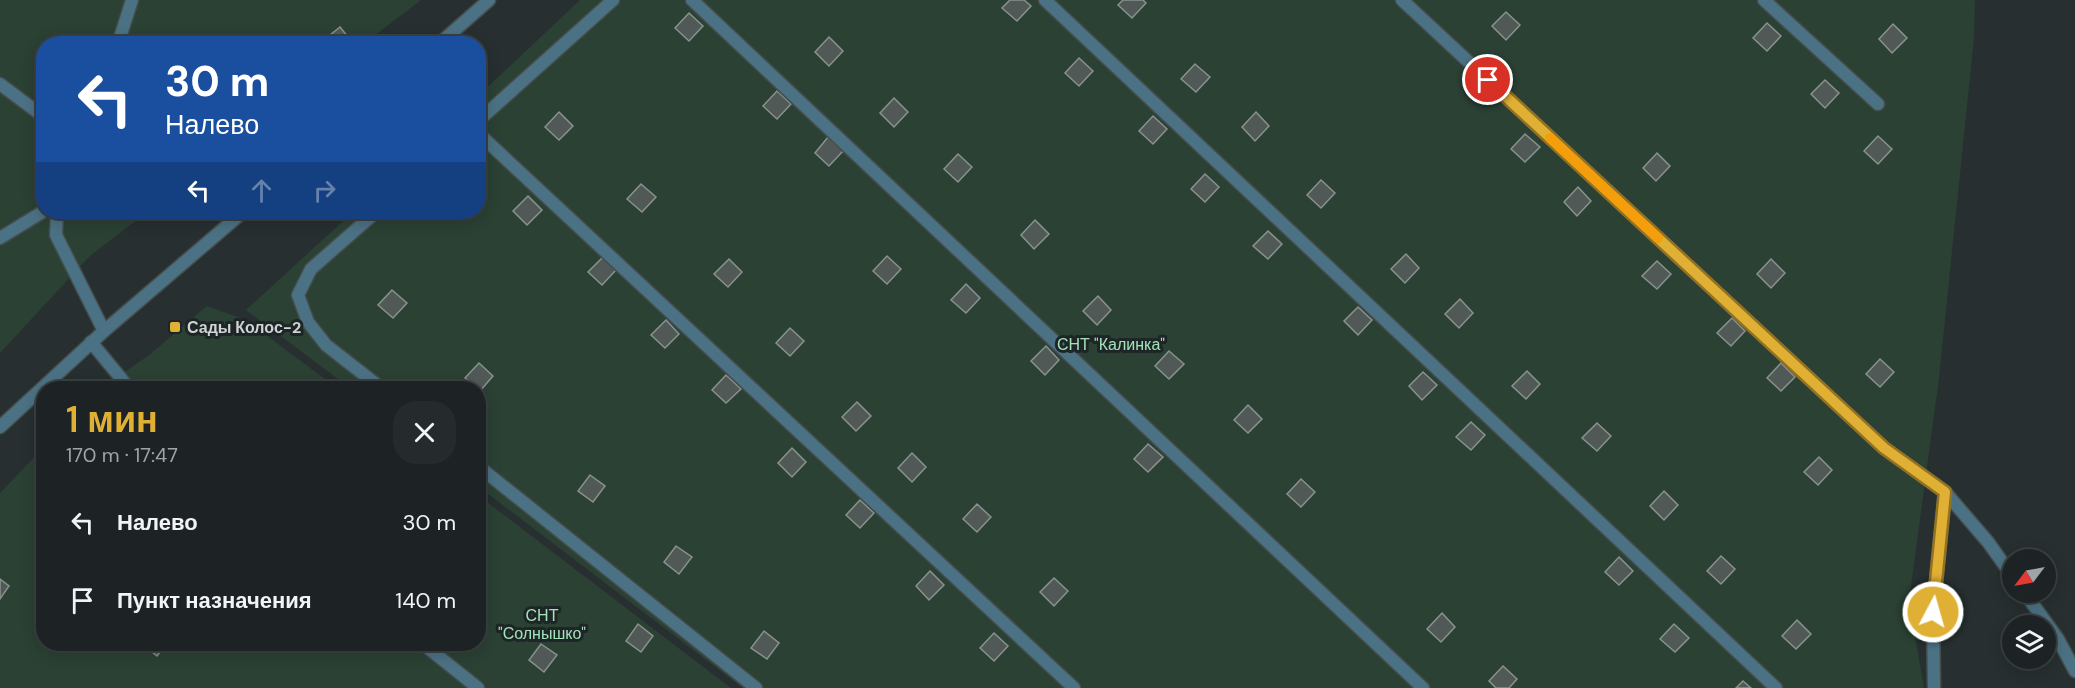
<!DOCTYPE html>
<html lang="ru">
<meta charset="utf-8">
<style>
:root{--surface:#1d2324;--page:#252b2c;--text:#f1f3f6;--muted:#a0a4a6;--line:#3b4041;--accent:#e0b034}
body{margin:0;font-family:"DM Sans",sans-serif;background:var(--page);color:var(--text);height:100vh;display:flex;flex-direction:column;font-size:22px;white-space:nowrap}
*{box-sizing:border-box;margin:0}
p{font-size:20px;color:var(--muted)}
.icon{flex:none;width:33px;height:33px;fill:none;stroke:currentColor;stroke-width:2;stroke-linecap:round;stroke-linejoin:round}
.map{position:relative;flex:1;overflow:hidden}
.side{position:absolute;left:36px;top:381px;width:450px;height:270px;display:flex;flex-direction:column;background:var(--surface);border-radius:24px;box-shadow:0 3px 15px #0003,0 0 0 2px var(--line)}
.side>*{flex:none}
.hud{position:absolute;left:36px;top:36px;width:450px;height:183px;border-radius:24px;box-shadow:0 3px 15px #0003,0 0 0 2px var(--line);background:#1a4fa0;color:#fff;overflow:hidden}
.needle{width:39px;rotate:238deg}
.fabs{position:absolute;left:2002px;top:549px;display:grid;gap:12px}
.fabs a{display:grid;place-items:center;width:54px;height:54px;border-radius:50%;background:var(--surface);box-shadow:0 3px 15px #0003,0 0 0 2px var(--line);font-size:30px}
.pin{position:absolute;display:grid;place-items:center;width:51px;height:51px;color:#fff;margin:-26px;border:3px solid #fff;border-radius:50%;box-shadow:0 2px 6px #0007}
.me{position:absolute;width:66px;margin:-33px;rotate:6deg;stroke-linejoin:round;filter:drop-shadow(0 0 4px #0008)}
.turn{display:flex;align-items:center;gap:21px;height:126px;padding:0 30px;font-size:27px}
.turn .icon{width:78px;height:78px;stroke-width:2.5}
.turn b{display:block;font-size:42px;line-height:51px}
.lanes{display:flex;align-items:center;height:57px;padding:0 30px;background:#0003;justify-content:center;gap:30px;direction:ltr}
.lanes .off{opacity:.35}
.round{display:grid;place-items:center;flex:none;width:63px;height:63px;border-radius:24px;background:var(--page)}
.overview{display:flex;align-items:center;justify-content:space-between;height:102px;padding:0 30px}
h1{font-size:36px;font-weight:600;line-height:45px;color:var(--accent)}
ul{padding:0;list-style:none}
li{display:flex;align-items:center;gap:18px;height:78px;padding:0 30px}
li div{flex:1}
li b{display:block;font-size:22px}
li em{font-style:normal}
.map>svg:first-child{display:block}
.green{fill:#2b4134}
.building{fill:#515957;stroke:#88928f;stroke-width:1.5}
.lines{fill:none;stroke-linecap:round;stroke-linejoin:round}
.service-casing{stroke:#454d4d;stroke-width:15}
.minor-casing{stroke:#454d4d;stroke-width:15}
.service{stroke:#4b7284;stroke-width:12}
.minor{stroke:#4b7284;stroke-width:12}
.route-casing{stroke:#927222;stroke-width:15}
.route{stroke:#e0b034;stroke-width:10}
.slow{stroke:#f59e0b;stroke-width:10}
.poi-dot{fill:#e0b034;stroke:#1e2526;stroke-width:2}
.labels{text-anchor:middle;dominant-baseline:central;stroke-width:6;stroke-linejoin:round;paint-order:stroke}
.poi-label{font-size:16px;font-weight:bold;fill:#ced3d3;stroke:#1e2526;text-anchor:start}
.park-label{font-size:16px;fill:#a2e2ba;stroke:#1e2526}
</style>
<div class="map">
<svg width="2075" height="688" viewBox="0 0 2075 688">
<rect width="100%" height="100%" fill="#272f30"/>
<!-- green -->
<g class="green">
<polygon points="0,0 421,0 365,43 44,44 44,212 147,212 90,256 0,353"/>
<polygon points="580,0 1975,0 1974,38 1939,378 1909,601 1924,688 743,688 479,487 478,388 350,388 246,310 353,212 478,212 479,95"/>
<polygon points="207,306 246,320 337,388 102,388 149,355"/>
<polygon points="43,448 44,644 478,644 479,496 731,688 0,688 0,493"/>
</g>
<!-- building -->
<g class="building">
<polygon points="1010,0 1024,0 1031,6 1017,21 1002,8"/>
<polygon points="1123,0 1143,0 1146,3 1132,18 1118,5"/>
<polygon points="1506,12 1520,25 1506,40 1492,26"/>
<polygon points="689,13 703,26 689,41 675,28"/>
<polygon points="1767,23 1781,36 1767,51 1753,38"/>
<polygon points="1893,24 1907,38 1892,53 1879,39"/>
<polygon points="340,27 352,42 350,44 327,44 324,40"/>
<polygon points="829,37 843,51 829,66 815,52"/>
<polygon points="1079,58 1093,71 1079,86 1065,73"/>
<polygon points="1195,64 1210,77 1196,92 1181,79"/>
<polygon points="1825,80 1839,93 1825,108 1811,94"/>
<polygon points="777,91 791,104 777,119 763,106"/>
<polygon points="894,98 908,112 894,127 880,113"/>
<polygon points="559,112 573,126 559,140 545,127"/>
<polygon points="1256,112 1269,126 1255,141 1242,127"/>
<polygon points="1153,116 1167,129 1153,144 1139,131"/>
<polygon points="1525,134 1540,147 1525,162 1511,149"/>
<polygon points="1878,136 1892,149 1878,164 1864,151"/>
<polygon points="828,137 843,151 829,166 815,153"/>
<polygon points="1657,153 1670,166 1656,181 1643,168"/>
<polygon points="958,154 972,167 958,182 944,169"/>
<polygon points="1205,174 1219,187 1205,202 1191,189"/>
<polygon points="1321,180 1335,193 1321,208 1307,195"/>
<polygon points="641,184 656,197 642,212 627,199"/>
<polygon points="1578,187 1591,201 1577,216 1564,202"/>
<polygon points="528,196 542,210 527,225 513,211"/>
<polygon points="1035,220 1049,234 1034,249 1021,235"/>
<polygon points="1268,231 1282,244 1268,259 1253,246"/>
<polygon points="1406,254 1419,268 1405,283 1391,269"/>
<polygon points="887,256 901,269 887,284 873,271"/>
<polygon points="603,257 616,270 602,285 588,272"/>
<polygon points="729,259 742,272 728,287 714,274"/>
<polygon points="1771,259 1785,273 1771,288 1757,274"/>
<polygon points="1657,261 1671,274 1657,289 1642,276"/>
<polygon points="966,284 980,298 966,313 951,300"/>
<polygon points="392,290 407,303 393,318 378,305"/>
<polygon points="1098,296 1111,310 1097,325 1083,311"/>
<polygon points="1460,299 1473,313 1459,328 1445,314"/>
<polygon points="1358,307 1372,320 1358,335 1344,321"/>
<polygon points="1732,318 1745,331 1731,346 1717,333"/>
<polygon points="666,320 679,334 665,348 651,335"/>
<polygon points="790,328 804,341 790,356 776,343"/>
<polygon points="1046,346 1059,360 1045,375 1031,361"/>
<polygon points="1169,351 1184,364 1169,379 1155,366"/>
<polygon points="1880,359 1894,372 1880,387 1866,374"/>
<polygon points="479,363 493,376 480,391 478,388 465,378"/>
<polygon points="1781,363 1795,377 1781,391 1767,378"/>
<polygon points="1527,371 1540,384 1526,399 1512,386"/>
<polygon points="1423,372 1437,385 1422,400 1409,386"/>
<polygon points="726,375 741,389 726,403 712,390"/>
<polygon points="857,402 871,416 856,431 842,417"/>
<polygon points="1248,405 1262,419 1248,433 1234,420"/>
<polygon points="1471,422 1485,435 1471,450 1456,437"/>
<polygon points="1597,423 1611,436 1597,451 1582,438"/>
<polygon points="1148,444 1163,457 1148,472 1134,459"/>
<polygon points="792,448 806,462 792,477 778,463"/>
<polygon points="912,453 926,467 912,482 898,468"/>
<polygon points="1819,457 1832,470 1818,485 1804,472"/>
<polygon points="590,475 605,486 593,502 578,491"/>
<polygon points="1301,479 1315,492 1301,507 1287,494"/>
<polygon points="1664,491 1678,505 1664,520 1650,506"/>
<polygon points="860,500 874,513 860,528 846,515"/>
<polygon points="977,504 991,517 977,532 963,519"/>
<polygon points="676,546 692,557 679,574 664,562"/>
<polygon points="1721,556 1735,569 1721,584 1707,571"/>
<polygon points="1619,557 1633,571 1619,585 1605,572"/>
<polygon points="930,571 944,585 929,600 916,586"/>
<polygon points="1054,578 1068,591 1054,606 1040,592"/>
<polygon points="0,579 9,586 0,599"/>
<polygon points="1442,613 1455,627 1441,642 1427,629"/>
<polygon points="1797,620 1811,634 1796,649 1782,636"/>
<polygon points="638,624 653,636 641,652 626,641"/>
<polygon points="1674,624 1689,638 1675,652 1660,639"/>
<polygon points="764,631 779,643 767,659 751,648"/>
<polygon points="994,633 1008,646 994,661 980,648"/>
<polygon points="142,644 166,644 157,656"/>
<polygon points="541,644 557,655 544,672 529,660"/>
<polygon points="1503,666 1517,679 1509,688 1496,688 1489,681"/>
<polygon points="1743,681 1751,688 1736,688"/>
</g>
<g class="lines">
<!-- service casing -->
<g class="service-casing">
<g id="service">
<polyline points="692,0 1423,688"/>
<polyline points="1045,0 1776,688"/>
<polyline points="1402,0 1884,448 1945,492 1988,542 2013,577"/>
<polyline points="1764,0 1878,104"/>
<polyline points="118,44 132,0"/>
<polyline points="0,84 44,117"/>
<polyline points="478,121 613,0"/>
<polyline points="478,133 1074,688"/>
<polyline points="57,212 56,235 104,331"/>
<polyline points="376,212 311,269 298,295 308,322 326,345 381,388"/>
<polyline points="0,238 44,211"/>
<polyline points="91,342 129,388"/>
<polyline points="478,466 756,688"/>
<polyline points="2024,592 2058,639 2075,671"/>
<polyline points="423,644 478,688"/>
<polyline points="1934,688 1933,612 1945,492"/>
</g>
</g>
<!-- minor casing -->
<g class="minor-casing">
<g id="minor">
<polyline points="439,44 489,0"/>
<polyline points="0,427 104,331 243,212"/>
</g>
</g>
<!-- service -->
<use href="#service" class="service"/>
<!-- minor -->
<use href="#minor" class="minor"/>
</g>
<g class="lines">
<!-- route casing -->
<g class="route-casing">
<polyline id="route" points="1488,80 1884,448 1945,492 1933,612"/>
</g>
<!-- route -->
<use href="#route" class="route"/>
<!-- slow -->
<polyline class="slow" points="1550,138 1658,238"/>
</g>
<!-- markers -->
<rect class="poi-dot" x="169" y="321" width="12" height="12" rx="3"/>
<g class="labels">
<!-- poi labels -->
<g class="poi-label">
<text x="187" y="327">Сады Колос-2</text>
</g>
<!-- park labels -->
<g class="park-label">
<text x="1111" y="344">СНТ "Калинка"</text>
<text x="542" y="615">СНТ<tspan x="542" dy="18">"Солнышко"</tspan></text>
</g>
</g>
</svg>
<div class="fabs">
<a><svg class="needle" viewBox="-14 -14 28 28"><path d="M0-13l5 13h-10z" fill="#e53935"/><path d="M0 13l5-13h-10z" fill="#a0a4a6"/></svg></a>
<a><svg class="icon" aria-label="layers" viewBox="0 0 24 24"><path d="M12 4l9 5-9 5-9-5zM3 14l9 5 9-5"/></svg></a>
</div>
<div class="pin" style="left:1488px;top:80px;background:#d93025"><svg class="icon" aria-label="arrive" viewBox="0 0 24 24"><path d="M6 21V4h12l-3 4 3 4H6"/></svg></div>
<svg class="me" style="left:1933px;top:612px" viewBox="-20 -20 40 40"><circle r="17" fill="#e0b034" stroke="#fff" stroke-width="3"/><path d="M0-11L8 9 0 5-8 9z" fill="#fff"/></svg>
<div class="hud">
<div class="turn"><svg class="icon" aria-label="left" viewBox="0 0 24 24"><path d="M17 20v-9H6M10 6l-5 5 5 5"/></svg><div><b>30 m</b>Налево</div></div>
<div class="lanes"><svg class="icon" aria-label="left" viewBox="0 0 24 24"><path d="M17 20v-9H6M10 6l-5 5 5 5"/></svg><svg class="icon off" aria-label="ahead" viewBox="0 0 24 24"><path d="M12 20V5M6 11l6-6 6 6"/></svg><svg class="icon off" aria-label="right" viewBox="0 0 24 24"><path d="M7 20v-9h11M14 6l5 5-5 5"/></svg></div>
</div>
<section class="side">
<div class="overview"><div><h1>1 мин</h1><p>170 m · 17:47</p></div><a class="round"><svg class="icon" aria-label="close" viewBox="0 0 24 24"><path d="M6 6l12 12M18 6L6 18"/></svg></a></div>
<ul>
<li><svg class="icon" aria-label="left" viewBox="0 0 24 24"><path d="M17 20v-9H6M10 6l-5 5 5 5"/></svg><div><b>Налево</b></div><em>30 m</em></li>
<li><svg class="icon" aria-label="arrive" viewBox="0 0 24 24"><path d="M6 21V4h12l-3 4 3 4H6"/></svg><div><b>Пункт назначения</b></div><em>140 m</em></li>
</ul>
</section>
</div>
